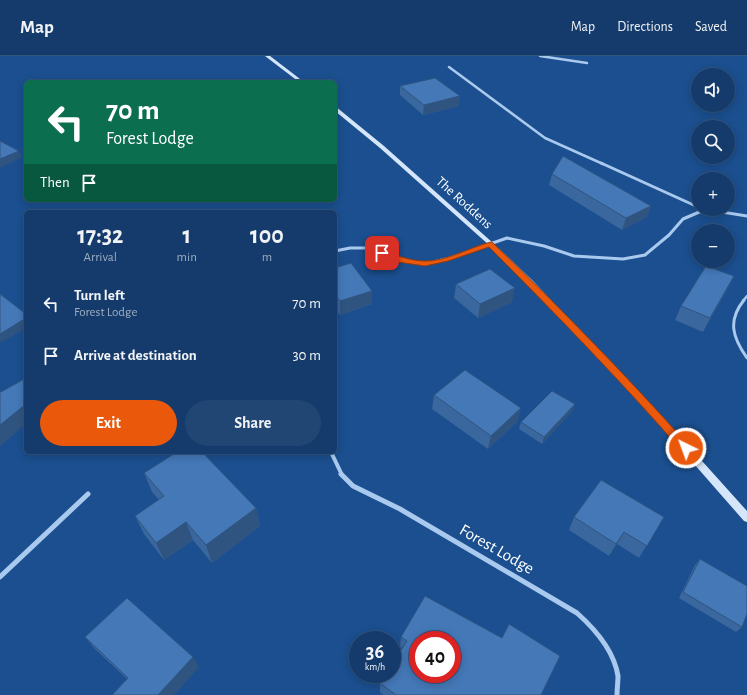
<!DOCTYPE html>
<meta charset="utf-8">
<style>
:root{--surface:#143b6b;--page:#214673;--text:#f1f3f6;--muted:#9dadc1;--line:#33557e;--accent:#ea580c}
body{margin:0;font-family:"Alegreya Sans",sans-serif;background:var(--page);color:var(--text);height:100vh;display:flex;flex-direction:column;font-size:15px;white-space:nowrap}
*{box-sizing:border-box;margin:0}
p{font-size:13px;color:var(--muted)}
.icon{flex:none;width:22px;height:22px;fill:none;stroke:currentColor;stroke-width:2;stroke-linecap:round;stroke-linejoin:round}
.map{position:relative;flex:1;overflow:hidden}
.drawer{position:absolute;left:24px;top:154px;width:313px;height:244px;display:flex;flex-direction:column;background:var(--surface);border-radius:6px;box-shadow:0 2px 10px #0003,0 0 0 1px var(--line)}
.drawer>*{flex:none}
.hud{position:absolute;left:24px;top:24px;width:313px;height:122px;border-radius:6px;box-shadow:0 2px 10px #0003,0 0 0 1px var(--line);background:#0b6e4f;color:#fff;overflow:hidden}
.tools{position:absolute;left:691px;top:12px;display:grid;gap:8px}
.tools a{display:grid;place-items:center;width:44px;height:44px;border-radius:50%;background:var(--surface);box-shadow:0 2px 10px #0003,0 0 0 1px var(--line);font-size:20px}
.speed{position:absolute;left:349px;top:575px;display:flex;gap:8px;font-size:20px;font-weight:700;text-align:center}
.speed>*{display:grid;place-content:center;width:52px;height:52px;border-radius:50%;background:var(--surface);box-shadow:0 2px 10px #0003,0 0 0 1px var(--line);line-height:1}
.speed small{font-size:10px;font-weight:400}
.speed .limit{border:6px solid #d22;background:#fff;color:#111}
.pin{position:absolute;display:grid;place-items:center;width:34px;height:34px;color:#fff;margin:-17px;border-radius:8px;box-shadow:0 2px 6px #0006}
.me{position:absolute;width:44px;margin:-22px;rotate:318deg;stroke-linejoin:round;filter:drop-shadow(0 0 3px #0008)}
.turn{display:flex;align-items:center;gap:14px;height:84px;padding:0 16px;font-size:18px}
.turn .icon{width:52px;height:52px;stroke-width:2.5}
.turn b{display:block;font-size:28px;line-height:34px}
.then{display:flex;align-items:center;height:38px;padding:0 16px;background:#0003;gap:8px;font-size:15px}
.eta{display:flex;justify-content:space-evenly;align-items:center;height:68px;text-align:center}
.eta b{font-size:24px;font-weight:700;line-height:28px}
.primary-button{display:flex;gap:8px;margin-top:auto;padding:8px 16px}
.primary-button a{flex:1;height:46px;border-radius:24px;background:var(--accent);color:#fff;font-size:16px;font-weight:700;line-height:46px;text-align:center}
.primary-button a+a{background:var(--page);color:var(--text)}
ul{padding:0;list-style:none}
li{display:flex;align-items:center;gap:12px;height:52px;padding:0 16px}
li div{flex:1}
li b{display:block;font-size:15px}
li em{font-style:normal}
header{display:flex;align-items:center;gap:24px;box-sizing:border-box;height:56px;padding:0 20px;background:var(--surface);border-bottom:1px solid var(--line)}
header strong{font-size:19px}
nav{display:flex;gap:22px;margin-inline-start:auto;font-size:14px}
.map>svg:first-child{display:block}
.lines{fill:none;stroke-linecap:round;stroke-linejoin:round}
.lane-far1{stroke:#a9c9ee;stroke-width:2.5}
.lane{stroke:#a9c9ee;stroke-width:3}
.street-far3{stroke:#a9c9ee;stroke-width:2.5}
.street-far2{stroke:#a9c9ee;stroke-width:3}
.street-far1{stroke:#a9c9ee;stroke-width:4}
.street{stroke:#a9c9ee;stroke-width:5}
.secondary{fill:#d6e6fa;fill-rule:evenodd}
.wall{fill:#3a679d}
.shaded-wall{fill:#305480}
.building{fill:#4478b7;stroke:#305480;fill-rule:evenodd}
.route{fill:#ea580c;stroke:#983908}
.labels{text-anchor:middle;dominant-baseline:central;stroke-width:3;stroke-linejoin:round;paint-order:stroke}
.street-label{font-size:14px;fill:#fff;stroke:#1b4f8f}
.near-street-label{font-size:17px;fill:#fff;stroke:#1b4f8f}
</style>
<header>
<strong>Map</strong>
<nav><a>Map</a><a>Directions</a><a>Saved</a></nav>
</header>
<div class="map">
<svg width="747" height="639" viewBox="0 0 747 639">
<rect width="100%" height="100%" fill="#1b4f8f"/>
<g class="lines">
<!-- lane-far1 -->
<polyline class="lane-far1" points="743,245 747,240"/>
<!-- lane -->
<path class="lane" d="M744,244C727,265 733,282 747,302"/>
<!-- street-far3 -->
<g class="street-far3">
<polyline points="540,0 587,7"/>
<polyline points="449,11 545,82 603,108"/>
</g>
<!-- street-far2 -->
<g class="street-far2">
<polyline points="601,107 698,151"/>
<polyline points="703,153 747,160"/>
<polyline points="335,195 350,192 365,192 401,204 425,208 450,202 507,182 544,190 574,200 623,203 645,199 669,179 683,163 704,154"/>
</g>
<!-- street-far1 -->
<polyline class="street-far1" points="331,396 342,419"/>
<!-- street -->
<g class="street">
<path d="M341,418L353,430L400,453L577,557C595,573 614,595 618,620C618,626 617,633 617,639"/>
<polyline points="0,521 88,438"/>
</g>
<!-- secondary -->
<g class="secondary">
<polygon points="265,0 270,0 304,26 299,26"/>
<polygon points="335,50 384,90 493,187 532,224 658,356 747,455 747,466 744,465 652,360 528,228 489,189 380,92 335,55"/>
</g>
</g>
<!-- wall -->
<g class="wall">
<polygon points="400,30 459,50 423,59 400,39"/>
<polygon points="552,118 651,150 647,161 622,174 549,129"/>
<polygon points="335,212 372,235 372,248 340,259 335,251"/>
<polygon points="456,228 512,246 478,262 454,242"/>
<polygon points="727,234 703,276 675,264 681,250"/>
<polygon points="434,339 518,365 488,393 432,353"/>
<polygon points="575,348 572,355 542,388 519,373 521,366"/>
<polygon points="144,417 256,452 260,470 212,507 193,484 164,504 144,478 135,460 159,444 152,436"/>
<polygon points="574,461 664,461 639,502 617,488 609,500 569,474"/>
<polygon points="700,503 742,571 736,576 679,542 695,509"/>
<polygon points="85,581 199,611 127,623 94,592"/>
<polygon points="401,581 541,639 383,639 380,636 380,627 402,592 400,591"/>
</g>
<!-- shaded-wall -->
<g class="shaded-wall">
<polygon points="460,40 459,50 423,59 424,49"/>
<polygon points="19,95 22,101 0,112 0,103"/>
<polygon points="651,150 647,161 622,174 626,162"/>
<polygon points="734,220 727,234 703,276 710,262"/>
<polygon points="515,232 512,246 478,262 480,248"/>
<polygon points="372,235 372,248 340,259 340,245"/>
<polygon points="26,262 26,272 0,287 0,278"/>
<polygon points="26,348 26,368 0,390 0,369"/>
<polygon points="575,348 572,355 542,388 544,381"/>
<polygon points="521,352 518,365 488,393 491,380"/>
<polygon points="256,452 260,470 212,507 206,489"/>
<polygon points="186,466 193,484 164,504 156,487"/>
<polygon points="624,476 617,488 609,500 616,488"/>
<polygon points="193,601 199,611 174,639 158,639"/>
</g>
<!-- building -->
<g class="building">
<polygon points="435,22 460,40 424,49 400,30"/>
<polygon points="0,85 19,95 0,103"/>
<polygon points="563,100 651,150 626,162 552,118"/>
<polygon points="351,207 372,235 340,245 335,239 335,212"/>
<polygon points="706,210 734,220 710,262 681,250"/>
<polygon points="490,213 515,232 480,248 456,228"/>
<polygon points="0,238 26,258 26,262 0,278"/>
<polygon points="465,314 521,352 491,380 434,339"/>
<polygon points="26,322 26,348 0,369 0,335 1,336"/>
<polygon points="552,335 575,348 544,381 521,366"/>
<polygon points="177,396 202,396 256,452 206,489 186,466 156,487 135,460 164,440 144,417"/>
<polygon points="601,424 664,461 647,490 624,476 616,488 574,461"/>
<polygon points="700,503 747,530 747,558 742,571 683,536"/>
<path d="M425,540L502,582L509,568L560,600L541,639H396L380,627L386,618H392V608L407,585L401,581ZM418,584H452V618H418Z"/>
<polygon points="127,542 193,601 158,639 112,639 128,622 85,581"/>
</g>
<!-- route -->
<path class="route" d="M491,186L493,187C560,252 627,320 689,390L691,392L689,395H682C621,325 555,257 489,191L448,205L425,210L398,206L378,197L382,195C396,199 410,205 425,205C445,206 471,191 491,186Z"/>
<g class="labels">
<!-- street labels -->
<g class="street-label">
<text transform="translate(464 147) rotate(42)">The Roddens</text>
</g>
<!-- near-street labels -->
<g class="near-street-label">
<text transform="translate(497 493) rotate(30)">Forest Lodge</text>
</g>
</g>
</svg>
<div class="tools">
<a><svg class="icon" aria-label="sound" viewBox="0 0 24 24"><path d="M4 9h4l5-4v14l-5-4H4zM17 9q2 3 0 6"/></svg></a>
<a><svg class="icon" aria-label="search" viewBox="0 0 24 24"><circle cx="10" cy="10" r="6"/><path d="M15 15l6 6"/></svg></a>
<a>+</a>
<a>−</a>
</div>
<div class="speed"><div>36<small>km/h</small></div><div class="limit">40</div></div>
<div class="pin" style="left:382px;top:197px;background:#d93025"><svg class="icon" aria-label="arrive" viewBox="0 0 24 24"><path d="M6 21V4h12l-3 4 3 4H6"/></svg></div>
<svg class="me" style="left:686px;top:392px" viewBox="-20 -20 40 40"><circle r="17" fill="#ea580c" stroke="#fff" stroke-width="3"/><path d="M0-11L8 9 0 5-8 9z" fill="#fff"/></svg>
<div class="hud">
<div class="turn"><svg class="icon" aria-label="left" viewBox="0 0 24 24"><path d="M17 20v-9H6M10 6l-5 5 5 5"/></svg><div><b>70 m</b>Forest Lodge</div></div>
<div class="then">Then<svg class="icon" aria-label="arrive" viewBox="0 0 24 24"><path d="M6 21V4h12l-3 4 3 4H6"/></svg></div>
</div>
<section class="drawer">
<div class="eta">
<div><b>17:32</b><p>Arrival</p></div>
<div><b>1</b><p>min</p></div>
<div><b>100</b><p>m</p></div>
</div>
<ul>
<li><svg class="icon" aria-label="left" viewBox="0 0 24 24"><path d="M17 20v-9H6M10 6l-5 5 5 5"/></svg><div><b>Turn left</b><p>Forest Lodge</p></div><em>70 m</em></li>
<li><svg class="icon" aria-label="arrive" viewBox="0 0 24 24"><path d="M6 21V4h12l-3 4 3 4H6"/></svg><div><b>Arrive at destination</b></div><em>30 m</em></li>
</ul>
<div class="primary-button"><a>Exit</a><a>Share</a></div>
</section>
</div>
